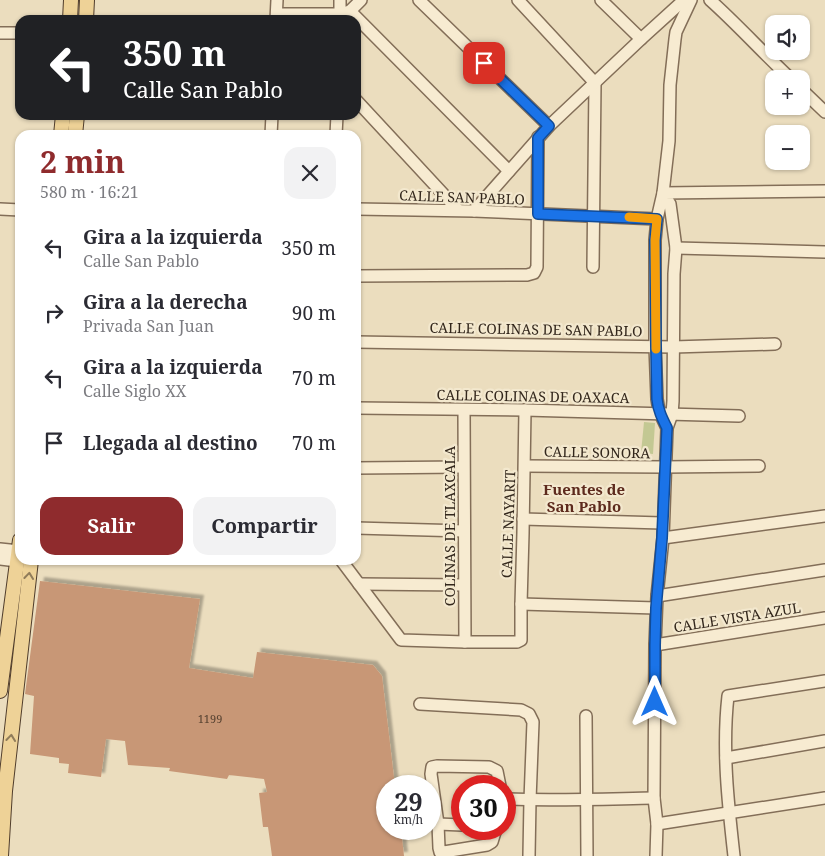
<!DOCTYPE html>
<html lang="es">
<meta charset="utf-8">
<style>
:root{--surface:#fff;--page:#f2f2f3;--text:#2b2b33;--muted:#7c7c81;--accent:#8f2b2d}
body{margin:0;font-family:"Noto Serif",serif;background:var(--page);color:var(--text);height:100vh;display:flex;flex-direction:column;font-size:19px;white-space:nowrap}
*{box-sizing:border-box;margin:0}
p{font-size:16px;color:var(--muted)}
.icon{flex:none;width:28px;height:28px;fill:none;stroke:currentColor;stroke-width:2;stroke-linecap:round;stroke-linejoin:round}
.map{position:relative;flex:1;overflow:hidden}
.side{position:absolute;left:15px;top:130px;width:346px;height:435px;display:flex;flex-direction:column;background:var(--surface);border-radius:15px;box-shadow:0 1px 4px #0004}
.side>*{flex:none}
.hud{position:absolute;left:15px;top:15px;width:346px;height:105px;border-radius:15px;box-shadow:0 1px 4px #0004;background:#202124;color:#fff;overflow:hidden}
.fabs{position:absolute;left:765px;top:15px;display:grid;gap:10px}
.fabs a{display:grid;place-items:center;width:45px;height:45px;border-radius:10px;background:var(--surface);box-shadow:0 1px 4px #0004;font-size:25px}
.speed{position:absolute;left:376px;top:775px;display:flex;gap:10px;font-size:25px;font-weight:700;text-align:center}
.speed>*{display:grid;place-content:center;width:65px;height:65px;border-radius:50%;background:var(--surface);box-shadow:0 1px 4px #0004;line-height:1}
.speed small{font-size:12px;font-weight:400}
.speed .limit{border:8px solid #d22;background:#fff;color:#111}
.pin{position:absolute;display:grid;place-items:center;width:42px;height:42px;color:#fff;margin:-21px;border-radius:10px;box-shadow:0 2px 8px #0006}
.me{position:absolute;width:55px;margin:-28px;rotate:0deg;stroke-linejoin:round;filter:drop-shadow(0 0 4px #0008)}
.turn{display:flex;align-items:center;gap:18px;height:105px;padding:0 25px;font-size:22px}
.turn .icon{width:65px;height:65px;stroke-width:2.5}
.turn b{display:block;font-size:35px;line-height:42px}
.round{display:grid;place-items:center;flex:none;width:52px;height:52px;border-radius:15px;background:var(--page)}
.head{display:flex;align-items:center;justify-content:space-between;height:85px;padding:0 25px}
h1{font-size:30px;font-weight:700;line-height:38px;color:var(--accent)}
.button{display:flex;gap:10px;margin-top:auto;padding:10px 25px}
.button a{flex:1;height:58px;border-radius:15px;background:var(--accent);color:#fff;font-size:20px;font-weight:700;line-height:58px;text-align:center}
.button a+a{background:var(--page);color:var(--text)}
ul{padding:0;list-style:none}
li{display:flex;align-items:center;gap:15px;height:65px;padding:0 25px}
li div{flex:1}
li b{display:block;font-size:19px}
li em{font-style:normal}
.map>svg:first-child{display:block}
.green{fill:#c3c893}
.building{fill:#c89776;filter:url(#shadow)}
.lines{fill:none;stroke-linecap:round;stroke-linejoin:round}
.minor-casing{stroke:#836e58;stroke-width:14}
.major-casing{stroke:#503d2c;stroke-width:16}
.minor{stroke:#f7ebd1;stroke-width:11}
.major{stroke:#eed297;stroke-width:14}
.oneway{stroke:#907c5a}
.route-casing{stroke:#114b97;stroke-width:12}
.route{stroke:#1a73e8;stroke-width:9}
.slow{stroke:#f59e0b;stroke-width:9}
.labels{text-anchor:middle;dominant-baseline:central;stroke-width:4.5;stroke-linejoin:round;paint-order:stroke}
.number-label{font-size:11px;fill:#584332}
.street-label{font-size:14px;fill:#33271c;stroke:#f3e8ce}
.neighbourhood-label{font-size:15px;font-weight:bold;fill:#5d2a1d;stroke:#f3e8ce}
</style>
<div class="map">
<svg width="825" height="856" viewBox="0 0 825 856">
<defs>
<filter id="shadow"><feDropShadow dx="4" dy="-4" stdDeviation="1" flood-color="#0004"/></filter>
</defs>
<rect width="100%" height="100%" fill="#ebddbe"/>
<!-- green -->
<polygon class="green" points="644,422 655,423 653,454 641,453"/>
<!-- building -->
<polygon class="building" points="40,581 200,599 189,668 253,678 257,652 373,665 382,676 395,786 388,786 388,829 401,829 404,856 272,856 268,827 263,827 259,793 267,792 264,779 229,775 227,779 169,771 170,768 128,765 125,741 106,739 101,777 68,773 69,764 59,763 59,758 30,754 34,696 25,694"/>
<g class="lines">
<!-- minor casing -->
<g class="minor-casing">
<g id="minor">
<polyline points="419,0 549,126"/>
<polyline points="518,0 595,83 593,267"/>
<polyline points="601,0 641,39"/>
<path d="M710,0C738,25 763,53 791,79"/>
<polyline points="350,11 509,171"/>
<polyline points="277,14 340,14 350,11 361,0"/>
<polyline points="276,20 277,0"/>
<polyline points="340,20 340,0"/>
<polyline points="0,33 20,33"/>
<polyline points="801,89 825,112"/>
<polyline points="356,100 458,210"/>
<polyline points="271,135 272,115"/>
<polyline points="336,135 337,115"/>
<polyline points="0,209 20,210"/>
<polyline points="356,209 474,211 657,219"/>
<polyline points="474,211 549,126 641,39 684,0"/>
<polyline points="676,248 825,252"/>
<polyline points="356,276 527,275 534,273 537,267 538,137"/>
<polyline points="356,342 673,347 775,344"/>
<polyline points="356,408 525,410 739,416"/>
<polyline points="464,410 465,642"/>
<path d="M667,428C662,418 658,410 657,399L655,346V240L657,219L663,193L669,141L670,85L675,39L676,32L691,0"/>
<polyline points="525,466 664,467 759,466"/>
<polyline points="356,468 463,467"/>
<polyline points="523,519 662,523"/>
<polyline points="356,528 464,531"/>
<polyline points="663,538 825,516"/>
<polyline points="0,549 19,551"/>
<polyline points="0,559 17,561"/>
<polyline points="341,560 401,640 465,642 517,642 521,640 521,604 523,533 525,410"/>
<polyline points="359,584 464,585"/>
<polyline points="657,596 825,570"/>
<polyline points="521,604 656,608"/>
<polyline points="655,645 825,618"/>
<polyline points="420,704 521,710 529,714 533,722 530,800 529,856"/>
<polyline points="586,716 587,856"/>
<polyline points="726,758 825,741"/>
<path d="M505,799C555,801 604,799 654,798"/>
<polyline points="438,824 462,825"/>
<polyline points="657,824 825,798"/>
<polyline points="496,829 492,842 487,845 444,852 440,852 439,848 438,824 431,774 432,767 437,766 489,767 497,771 500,786"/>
<polyline points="656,856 657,824 654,798 655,645 657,596 663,538 667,428 672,414 673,401 674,274 676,248 670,204 663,193 825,191"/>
<path d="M734,856C728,803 722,749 728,696L825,681"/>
</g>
</g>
<!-- major casing -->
<g class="major-casing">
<g id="major">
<polyline points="70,20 71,0"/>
<polyline points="86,20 87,0"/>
<polyline points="61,135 63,115"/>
<polyline points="75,135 77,115"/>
<polyline points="0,691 20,540"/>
<polyline points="1,856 5,791 31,560"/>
</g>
</g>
<!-- minor -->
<use href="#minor" class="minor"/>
<!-- major -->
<use href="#major" class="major"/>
</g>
<!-- one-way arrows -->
<defs><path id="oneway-chevron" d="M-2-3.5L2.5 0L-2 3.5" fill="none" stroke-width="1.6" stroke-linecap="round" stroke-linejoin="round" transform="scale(1.25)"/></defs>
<g class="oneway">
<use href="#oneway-chevron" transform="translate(29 576) rotate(-84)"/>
<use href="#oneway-chevron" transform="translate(11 738) rotate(-84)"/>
</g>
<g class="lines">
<!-- route casing -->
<g class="route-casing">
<path id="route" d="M484,63L549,126L538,138V214L657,219L655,240L656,346L657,399C658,410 662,418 667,428L662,538L656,608L655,645V702"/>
</g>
<!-- route -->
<use href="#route" class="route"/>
<!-- slow -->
<polyline class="slow" points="629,217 657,219 655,240 656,349"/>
</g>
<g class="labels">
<!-- number labels -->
<g class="number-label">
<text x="210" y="718">1199</text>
</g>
<!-- street labels -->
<g class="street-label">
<text transform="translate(462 197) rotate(2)">CALLE SAN PABLO</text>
<text transform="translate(536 329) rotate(1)">CALLE COLINAS DE SAN PABLO</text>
<text transform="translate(533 396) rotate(1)">CALLE COLINAS DE OAXACA</text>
<text transform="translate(597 452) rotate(1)">CALLE SONORA</text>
<text transform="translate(508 524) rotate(-88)">CALLE NAYARIT</text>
<text transform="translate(449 526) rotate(-90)">COLINAS DE TLAXCALA</text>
<text transform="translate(737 617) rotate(-9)">CALLE VISTA AZUL</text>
</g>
<!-- neighbourhood labels -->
<g class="neighbourhood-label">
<text x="584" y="489">Fuentes de<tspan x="584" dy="17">San Pablo</tspan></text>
</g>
</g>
</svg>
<div class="fabs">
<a><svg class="icon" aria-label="sound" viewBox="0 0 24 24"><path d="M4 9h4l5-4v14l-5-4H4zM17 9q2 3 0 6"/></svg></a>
<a>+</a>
<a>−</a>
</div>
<div class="speed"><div>29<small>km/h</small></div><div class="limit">30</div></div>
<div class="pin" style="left:484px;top:63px;background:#d93025"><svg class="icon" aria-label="arrive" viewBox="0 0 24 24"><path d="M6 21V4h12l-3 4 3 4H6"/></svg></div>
<svg class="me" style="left:655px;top:702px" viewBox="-20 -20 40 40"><path d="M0-17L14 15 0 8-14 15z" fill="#1a73e8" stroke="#fff" stroke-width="4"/></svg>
<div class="hud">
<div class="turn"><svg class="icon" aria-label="left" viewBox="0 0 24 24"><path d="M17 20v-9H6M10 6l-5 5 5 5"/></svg><div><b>350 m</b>Calle San Pablo</div></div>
</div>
<section class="side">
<div class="head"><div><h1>2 min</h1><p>580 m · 16:21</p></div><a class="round"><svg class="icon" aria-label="close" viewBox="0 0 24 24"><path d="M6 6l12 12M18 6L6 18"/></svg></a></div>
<ul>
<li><svg class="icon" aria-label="left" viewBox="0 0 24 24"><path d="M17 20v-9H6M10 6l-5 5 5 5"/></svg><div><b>Gira a la izquierda</b><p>Calle San Pablo</p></div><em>350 m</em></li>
<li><svg class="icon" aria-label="right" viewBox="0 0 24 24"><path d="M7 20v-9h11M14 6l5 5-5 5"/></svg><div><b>Gira a la derecha</b><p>Privada San Juan</p></div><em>90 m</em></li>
<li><svg class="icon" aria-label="left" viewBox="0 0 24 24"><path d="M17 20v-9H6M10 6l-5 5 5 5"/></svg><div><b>Gira a la izquierda</b><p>Calle Siglo XX</p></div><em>70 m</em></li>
<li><svg class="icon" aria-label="arrive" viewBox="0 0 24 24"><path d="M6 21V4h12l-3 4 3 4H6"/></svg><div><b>Llegada al destino</b></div><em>70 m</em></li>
</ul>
<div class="button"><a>Salir</a><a>Compartir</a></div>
</section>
</div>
